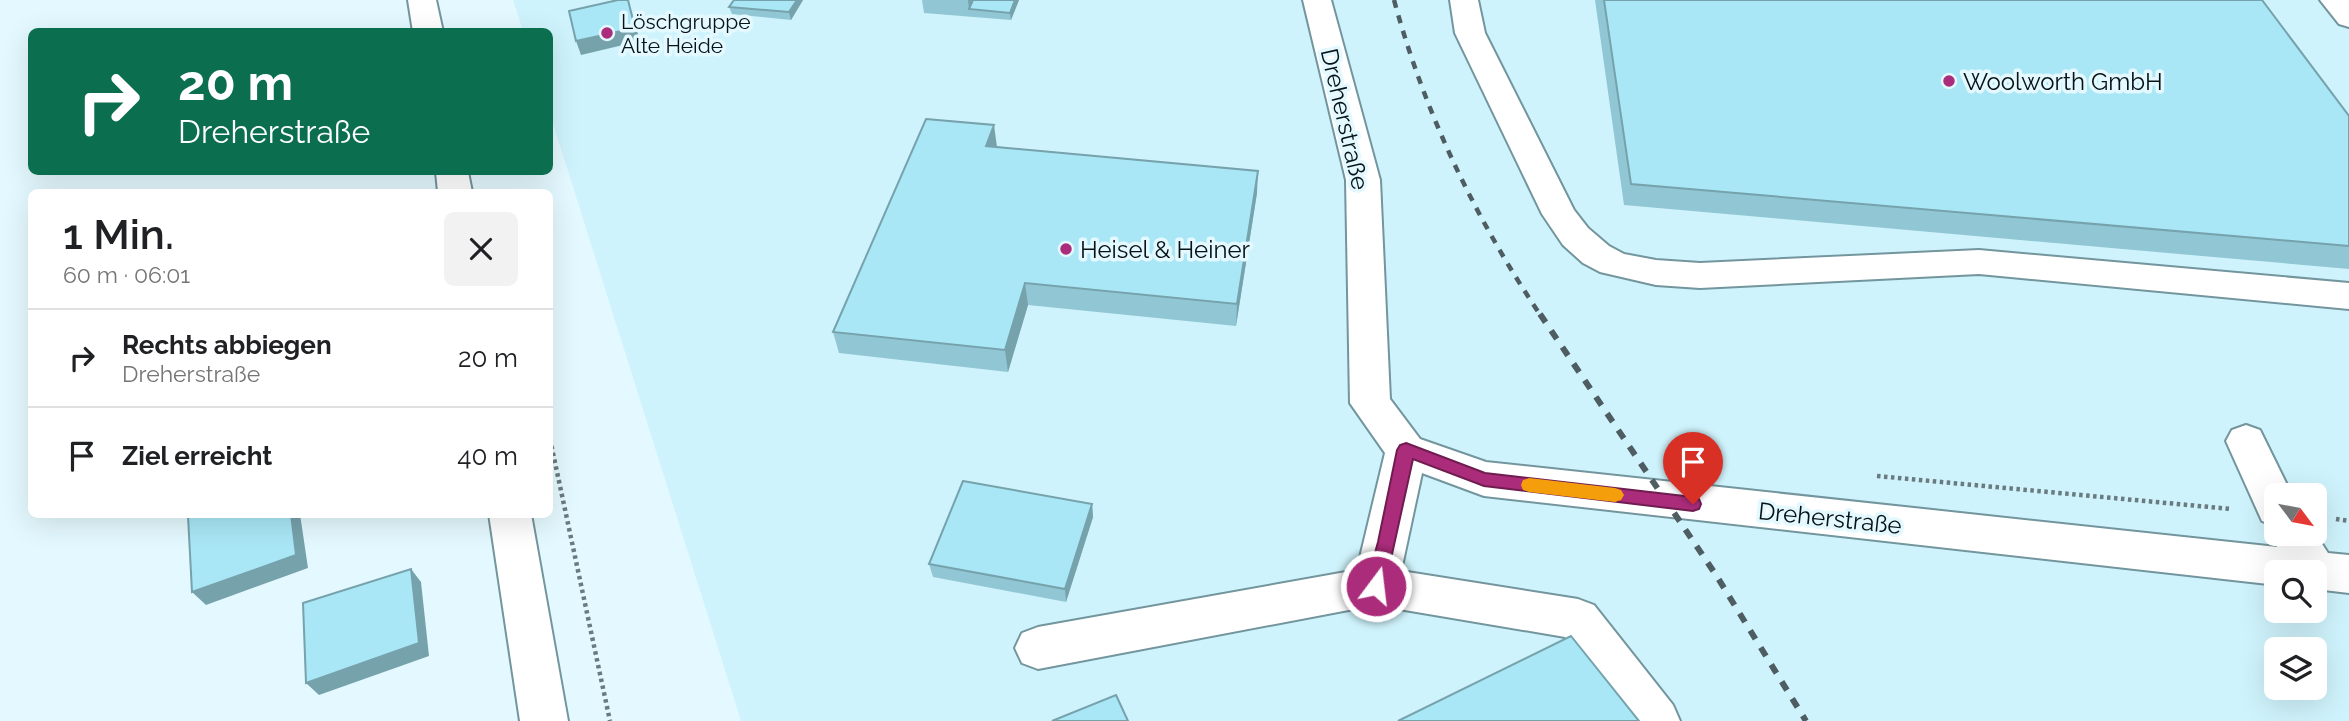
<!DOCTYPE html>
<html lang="de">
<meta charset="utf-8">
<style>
:root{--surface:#fff;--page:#f2f2f2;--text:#202124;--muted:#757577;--line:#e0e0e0}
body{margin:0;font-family:Raleway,sans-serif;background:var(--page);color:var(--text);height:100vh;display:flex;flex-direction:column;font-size:26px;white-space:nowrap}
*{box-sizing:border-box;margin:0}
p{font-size:23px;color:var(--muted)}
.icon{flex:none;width:38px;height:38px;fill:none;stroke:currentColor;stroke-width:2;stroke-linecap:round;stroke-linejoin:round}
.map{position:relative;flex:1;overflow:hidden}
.sheet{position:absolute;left:28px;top:189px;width:525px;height:329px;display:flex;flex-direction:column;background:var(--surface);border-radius:10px;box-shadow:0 7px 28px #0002}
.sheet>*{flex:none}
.top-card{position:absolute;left:28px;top:28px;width:525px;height:147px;border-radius:10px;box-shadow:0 7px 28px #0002;background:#0b6e4f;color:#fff;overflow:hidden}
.needle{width:46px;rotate:122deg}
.buttons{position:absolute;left:2264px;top:483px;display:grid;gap:14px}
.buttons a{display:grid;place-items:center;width:63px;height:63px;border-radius:10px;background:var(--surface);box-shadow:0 7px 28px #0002;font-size:35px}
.pin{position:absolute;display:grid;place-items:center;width:60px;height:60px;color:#fff;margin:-72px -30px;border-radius:50% 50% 50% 0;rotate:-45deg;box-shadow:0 0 7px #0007}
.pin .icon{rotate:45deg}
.me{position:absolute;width:77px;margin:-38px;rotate:15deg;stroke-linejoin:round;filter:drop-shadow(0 0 5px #0008)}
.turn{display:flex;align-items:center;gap:24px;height:147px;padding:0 35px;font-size:32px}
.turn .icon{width:91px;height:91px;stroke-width:2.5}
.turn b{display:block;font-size:49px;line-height:60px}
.round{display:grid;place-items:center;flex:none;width:74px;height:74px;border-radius:10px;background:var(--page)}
.summary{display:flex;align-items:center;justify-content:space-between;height:119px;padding:0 35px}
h1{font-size:42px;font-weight:600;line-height:52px}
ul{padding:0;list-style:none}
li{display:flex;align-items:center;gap:21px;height:98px;padding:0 35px;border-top:2px solid var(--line)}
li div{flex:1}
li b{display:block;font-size:26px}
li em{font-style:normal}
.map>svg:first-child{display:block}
.built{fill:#cff3fc;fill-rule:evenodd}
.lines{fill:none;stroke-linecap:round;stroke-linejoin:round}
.minor-casing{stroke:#73959d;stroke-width:4}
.major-casing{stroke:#73959d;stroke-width:4}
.path{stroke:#6a7b7f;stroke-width:4.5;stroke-dasharray:3.5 3.5;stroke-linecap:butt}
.minor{fill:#fff;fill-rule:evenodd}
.major{fill:#fff;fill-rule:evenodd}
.rail-far1{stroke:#4e5d61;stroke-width:4.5;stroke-dasharray:8 8;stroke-linecap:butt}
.rail{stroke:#4e5d61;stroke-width:6;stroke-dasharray:10 10;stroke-linecap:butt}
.wall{fill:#91c7d4}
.shaded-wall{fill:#76a2ac}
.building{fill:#a9e7f6;stroke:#76a2ac;stroke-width:2}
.route{fill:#ab2c7b;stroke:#6f1d50;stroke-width:2}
.slow{fill:#f59e0b}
.poi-dot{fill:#ab2c7b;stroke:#e4f9ff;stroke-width:2.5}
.labels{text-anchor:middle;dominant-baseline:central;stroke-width:7;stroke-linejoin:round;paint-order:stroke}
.far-poi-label{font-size:21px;fill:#061216;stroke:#e4f9ff;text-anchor:start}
.poi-label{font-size:24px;fill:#061216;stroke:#e4f9ff;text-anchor:start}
.street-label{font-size:24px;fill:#061216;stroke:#e4f9ff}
</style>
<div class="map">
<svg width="2349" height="721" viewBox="0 0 2349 721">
<rect width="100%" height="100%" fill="#e4f9ff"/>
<!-- built -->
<path class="built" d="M513,0H2349V721H741L550,114V32L523,31ZM2277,495H2315V534H2277ZM2277,572H2315V611H2277ZM2277,649H2315V688H2277Z"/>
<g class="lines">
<!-- minor casing -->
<g class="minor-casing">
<g id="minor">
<polygon points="1303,0 1331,0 1380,180 1390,399 1420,439 1486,462 2277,547 2270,534 2275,526 2262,521 2226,441 2232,430 2246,425 2260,430 2292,495 2277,495 2277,534 2315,533 2328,553 2349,555 2349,593 2315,589 2315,572 2277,572 2277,585 1484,496 1422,473 1401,571 1578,599 1594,605 1673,705 1680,721 1627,721 1565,637 1375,605 1038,669 1022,663 1015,648 1022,633 1038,627 1357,570 1385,453 1350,403 1346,180"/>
<polygon points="1450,0 1478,0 1485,33 1574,210 1588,228 1609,246 1624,254 1656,260 1700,263 1979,250 2349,283 2349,309 1979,274 1700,288 1656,285 1600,272 1583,263 1563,245 1542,214 1455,33"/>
<polygon points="2320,0 2349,0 2349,27 2339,24"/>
</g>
</g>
<!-- major casing -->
<g class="major-casing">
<g id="major">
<polygon points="408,0 436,0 443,32 413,32"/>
<polygon points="436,172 468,172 472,192 438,192"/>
<polygon points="489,514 531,514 568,721 520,721"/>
</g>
</g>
<!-- path -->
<g class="path">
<polyline points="550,439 610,721"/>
<polyline points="1877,476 2231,509"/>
<polyline points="2336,519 2349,521"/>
</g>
<!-- minor -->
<use href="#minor" class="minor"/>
<!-- major -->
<use href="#major" class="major"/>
<!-- rail-far1 -->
<path class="rail-far1" d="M1394,0C1425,114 1475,218 1541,316"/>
<!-- rail -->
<polyline class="rail" points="1540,314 1716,575 1806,721"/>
</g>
<!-- wall -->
<g class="wall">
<polygon points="803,0 791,20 732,14 729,7"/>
<polygon points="922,0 1019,0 1011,20 924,13"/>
<polygon points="1595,0 2262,0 2349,116 2349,269 1624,205"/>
<polygon points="996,147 1257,193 1236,326 1028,305 1008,372 839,353 833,332"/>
<polygon points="1092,504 1093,517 1066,602 933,577 929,564"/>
</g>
<!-- shaded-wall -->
<g class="shaded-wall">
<polygon points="628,0 640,41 581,55 576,41"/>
<polygon points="797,0 803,0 791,20 789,12"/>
<polygon points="968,0 977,0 969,9"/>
<polygon points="1015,0 1019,0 1011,20 1010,13"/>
<polygon points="994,125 997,147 989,168 986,146"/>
<polygon points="1258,171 1257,193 1236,326 1237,304"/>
<polygon points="1025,283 1028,305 1008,372 1005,350"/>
<polygon points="1092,504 1093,517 1066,602 1065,589"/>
<polygon points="291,514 300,514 308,568 206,605 192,592"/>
<polygon points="411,569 421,582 429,656 319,695 306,683"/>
</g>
<!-- building -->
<g class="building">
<polygon points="618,0 628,0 635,28 576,41 569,11"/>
<polygon points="734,0 797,0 789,12 729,7"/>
<polygon points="973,0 1015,0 1010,13 969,9"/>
<polygon points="1604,0 2262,0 2349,116 2349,246 1631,184"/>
<polygon points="926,119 994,125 986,146 1258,171 1237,304 1025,283 1005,350 833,332"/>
<polygon points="963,481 1092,504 1065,589 929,564"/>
<polygon points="191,514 291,514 296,555 192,592 188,516"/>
<polygon points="411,569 419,643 306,683 303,603"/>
<polygon points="1571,636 1639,721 1398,721"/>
<polygon points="1116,695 1128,721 1052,721"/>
</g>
<!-- route -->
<polygon class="route" points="1406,443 1485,473 1693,497 1699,499 1701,504 1699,509 1693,511 1484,486 1413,459 1385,586 1382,591 1376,594 1369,591 1366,586 1378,542 1397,450 1400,445"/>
<!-- slow -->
<polygon class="slow" points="1529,478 1615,488 1621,490 1624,495 1621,500 1615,502 1529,492 1523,490 1521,485 1523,480"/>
<!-- markers -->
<g class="poi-dot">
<circle cx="607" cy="33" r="7"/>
<circle cx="1949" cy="81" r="7"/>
<circle cx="1066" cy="249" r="7"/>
</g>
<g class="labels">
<!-- far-poi labels -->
<g class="far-poi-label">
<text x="621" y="21">Löschgruppe<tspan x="621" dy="24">Alte Heide</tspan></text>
</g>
<!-- poi labels -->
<g class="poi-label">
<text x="1963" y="81">Woolworth GmbH</text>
<text x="1080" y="249">Heisel &amp; Heiner</text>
</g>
<!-- street labels -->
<g class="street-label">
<text transform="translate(1345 119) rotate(77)">Dreherstraße</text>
<text transform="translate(1830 518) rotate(6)">Dreherstraße</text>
</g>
</g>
</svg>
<div class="buttons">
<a><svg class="needle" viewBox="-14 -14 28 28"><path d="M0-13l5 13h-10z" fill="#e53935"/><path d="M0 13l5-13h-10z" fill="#757577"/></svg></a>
<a><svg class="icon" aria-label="search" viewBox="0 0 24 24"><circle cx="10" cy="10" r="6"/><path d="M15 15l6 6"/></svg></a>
<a><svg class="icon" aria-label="layers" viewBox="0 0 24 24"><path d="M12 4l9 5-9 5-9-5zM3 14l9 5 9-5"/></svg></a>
</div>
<div class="pin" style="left:1693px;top:504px;background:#d93025"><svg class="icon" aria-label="arrive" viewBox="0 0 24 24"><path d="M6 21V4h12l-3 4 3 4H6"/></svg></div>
<svg class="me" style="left:1376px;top:586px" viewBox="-20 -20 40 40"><circle r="17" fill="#ab2c7b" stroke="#fff" stroke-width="3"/><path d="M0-11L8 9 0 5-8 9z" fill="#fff"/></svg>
<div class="top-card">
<div class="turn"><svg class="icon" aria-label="right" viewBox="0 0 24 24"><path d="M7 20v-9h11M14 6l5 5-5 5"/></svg><div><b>20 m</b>Dreherstraße</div></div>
</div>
<section class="sheet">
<div class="summary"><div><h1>1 Min.</h1><p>60 m · 06:01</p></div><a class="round"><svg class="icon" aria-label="close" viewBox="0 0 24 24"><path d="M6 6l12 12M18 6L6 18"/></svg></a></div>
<ul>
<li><svg class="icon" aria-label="right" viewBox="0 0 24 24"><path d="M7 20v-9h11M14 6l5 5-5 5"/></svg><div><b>Rechts abbiegen</b><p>Dreherstraße</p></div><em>20 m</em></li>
<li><svg class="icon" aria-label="arrive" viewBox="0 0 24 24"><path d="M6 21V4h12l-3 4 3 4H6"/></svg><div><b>Ziel erreicht</b></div><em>40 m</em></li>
</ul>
</section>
</div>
